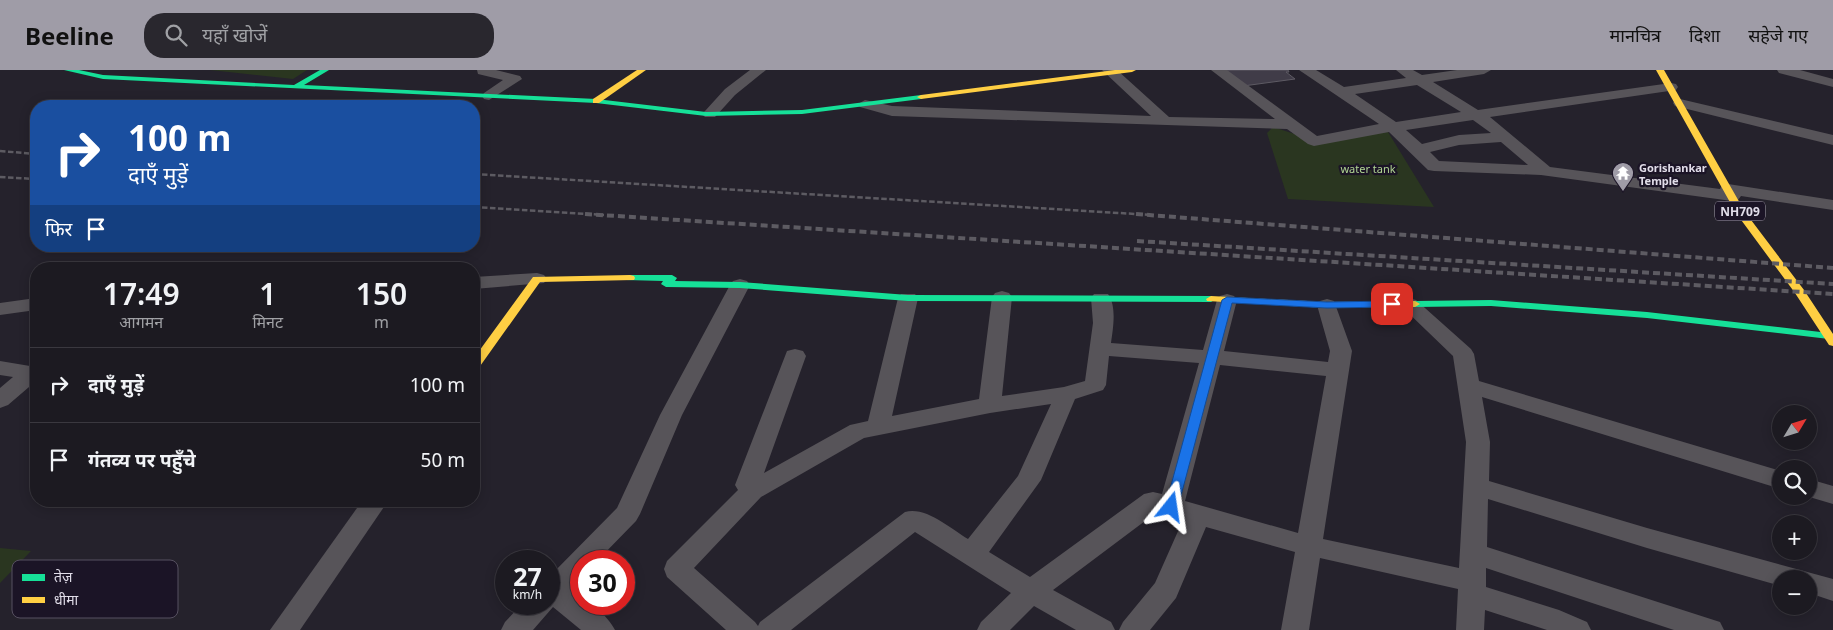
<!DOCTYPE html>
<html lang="hi">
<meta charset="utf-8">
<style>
:root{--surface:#1c1a21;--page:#29272e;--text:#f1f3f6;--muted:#a0a1a5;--line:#3a383f;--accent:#9f9ca7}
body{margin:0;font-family:"Noto Sans","Noto Sans Devanagari",sans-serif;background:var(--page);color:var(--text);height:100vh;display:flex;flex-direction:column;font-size:19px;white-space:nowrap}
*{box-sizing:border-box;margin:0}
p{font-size:16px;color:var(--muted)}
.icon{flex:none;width:28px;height:28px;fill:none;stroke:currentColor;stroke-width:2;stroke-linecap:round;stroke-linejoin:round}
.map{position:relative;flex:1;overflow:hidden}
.sheet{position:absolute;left:30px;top:192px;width:450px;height:245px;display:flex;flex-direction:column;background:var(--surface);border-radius:20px;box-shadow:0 2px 12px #0003,0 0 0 1px var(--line)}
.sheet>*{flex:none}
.hud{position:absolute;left:30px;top:30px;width:450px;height:152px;border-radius:20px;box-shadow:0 2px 12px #0003,0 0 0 1px var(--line);background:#1a4fa0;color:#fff;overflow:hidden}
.needle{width:32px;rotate:52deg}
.buttons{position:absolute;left:1772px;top:335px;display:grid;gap:10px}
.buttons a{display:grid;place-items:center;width:45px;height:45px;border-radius:50%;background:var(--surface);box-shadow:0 2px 12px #0003,0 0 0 1px var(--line);font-size:25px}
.speed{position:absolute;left:495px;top:480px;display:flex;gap:10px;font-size:25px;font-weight:700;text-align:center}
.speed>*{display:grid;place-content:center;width:65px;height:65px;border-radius:50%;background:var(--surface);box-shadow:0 2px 12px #0003,0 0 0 1px var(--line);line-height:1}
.speed small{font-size:12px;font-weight:400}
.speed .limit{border:8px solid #d22;background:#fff;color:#111}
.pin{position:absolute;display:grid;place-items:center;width:42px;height:42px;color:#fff;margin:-21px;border-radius:10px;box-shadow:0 2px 8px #0006}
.me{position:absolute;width:55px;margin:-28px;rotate:15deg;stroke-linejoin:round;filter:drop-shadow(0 0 4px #0008)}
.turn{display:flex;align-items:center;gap:18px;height:105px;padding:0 15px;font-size:22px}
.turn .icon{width:65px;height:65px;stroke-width:2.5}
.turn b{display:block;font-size:35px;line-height:42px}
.then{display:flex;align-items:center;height:48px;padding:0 15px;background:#0003;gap:10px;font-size:19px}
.eta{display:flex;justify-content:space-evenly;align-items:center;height:85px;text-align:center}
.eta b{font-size:30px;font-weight:600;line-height:35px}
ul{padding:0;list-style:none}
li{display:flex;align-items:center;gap:15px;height:75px;padding:0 15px;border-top:1px solid var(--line)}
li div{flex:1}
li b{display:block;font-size:19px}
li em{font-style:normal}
header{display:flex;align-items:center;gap:30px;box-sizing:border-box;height:70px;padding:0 25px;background:var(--accent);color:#111}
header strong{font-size:24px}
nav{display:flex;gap:28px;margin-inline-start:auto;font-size:18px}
.search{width:350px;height:45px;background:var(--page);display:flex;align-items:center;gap:12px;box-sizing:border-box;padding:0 18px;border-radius:20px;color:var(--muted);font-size:19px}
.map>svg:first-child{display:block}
.green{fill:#2a3620}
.building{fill:#403c48;stroke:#5e5b64}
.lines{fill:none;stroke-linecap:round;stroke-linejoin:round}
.street{fill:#575459;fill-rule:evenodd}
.fast{fill:#16e098;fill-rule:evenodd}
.slow{fill:#ffcf43;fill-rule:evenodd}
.rail-far1{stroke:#5d5b62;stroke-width:2.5;stroke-dasharray:5.5 2.5;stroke-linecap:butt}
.rail{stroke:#5d5b62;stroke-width:4;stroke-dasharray:7 4;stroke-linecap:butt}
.route{fill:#1a73e8;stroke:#114b97}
.labels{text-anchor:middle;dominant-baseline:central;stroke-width:4.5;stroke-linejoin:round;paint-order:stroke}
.far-poi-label{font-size:11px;font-weight:bold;fill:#e1dde9;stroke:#1b1426;text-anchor:start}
.far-park-label{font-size:11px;fill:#b1d593;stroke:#1b1426}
.shield{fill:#1b1426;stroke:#a6a1ae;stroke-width:1}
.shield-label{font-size:12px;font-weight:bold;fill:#e1dde9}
.key{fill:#1b1426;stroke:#565060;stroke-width:1}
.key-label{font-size:14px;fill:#e1dde9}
</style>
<header>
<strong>Beeline</strong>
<div class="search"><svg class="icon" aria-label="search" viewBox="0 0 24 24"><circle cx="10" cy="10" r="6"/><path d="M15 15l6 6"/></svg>यहाँ खोजें</div>
<nav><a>मानचित्र</a><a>दिशा</a><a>सहेजे गए</a></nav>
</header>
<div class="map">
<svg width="1833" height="560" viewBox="0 0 1833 560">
<rect width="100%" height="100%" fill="#25222c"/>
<!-- green -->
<g class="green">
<polygon points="210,0 307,0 293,9"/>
<polygon points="1273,57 1307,68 1388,62 1434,137 1288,129 1267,63"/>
<polygon points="0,478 31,481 0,513"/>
</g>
<!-- building -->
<polygon class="building" points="1223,0 1288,0 1289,2 1286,2 1295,9 1243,16"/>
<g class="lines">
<!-- street -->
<g class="street">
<polygon points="477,0 496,0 520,6 522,9 489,30 484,29 482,26 484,23 503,10 478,4"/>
<polygon points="750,0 766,0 735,25 715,47 705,47 702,44 705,41 725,19"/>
<path d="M1102,0H1117L1169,47L1275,49L1211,0H1227L1317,66L1379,54L1299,0H1316L1344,17L1406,8L1396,0H1413L1422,5L1457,0H1491L1484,4L1433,12L1478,40L1671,13L1676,14L1678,17L1676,20L1490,47L1550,97L1720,119L1722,115L1728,114L1833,130V140L1741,126L1738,130L1732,131L1541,105L1434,101L1428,100L1389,62L1314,76L1308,74L1287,59L892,46L860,37L858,34L865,30L892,36L1151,46ZM1417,15L1461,42L1396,52L1355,24ZM1473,50L1491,63L1459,65L1422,74L1406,60ZM1501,72L1528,95L1439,91L1430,82L1459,75Z"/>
<polygon points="1777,0 1800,0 1833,9 1833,17 1779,3"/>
<polygon points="1680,29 1833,65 1833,75 1675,36 1673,33 1675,30"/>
<polygon points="537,203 544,205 547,209 544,213 474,219 474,207"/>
<path d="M740,209L747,211L750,215L682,345L640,444L636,451L597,491H581V508L571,520L581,528V534C595,534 609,548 615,560H581L553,537L533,560H501L505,552L522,534H549V507L617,438L660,345L730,215L733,211Z"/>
<path d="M1002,221L1009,223L1012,227L1002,326L1064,317L1085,311L1093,253L1091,228L1094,224H1108C1117,236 1113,259 1111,273L1203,280L1217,230L1220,226L1227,224L1234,226L1237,230L1224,281L1328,292L1330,281L1317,235L1320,231L1327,229L1334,231L1352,281L1323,469L1459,498L1466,372L1453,286L1399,234L1402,230L1409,228L1416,230L1471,279L1474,284L1479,311L1781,401V419L1482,327L1490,372L1489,411L1647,458L1833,509V531L1809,523V509H1781V516L1647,478L1488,429L1487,477L1720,552L1724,560H1674L1486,498V517L1559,540L1587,552L1591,560H1547L1485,540L1484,560H1456L1458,519L1320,488L1309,560H1281L1295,482L1206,457L1176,528L1150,560H1119L1123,552L1155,513L1183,450L1157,442L1053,520L1111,552L1115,560H1076L1034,536L1010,560H977L981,552L1011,523L915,462L791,560H726L667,507L664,499L667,491L738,420L735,415L787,281L795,279L803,281L806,286L764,403L850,355L868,351L898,228L901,224H915L918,228L892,346L979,329L992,227L995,223ZM1109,286L1199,293L1162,424L1153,422L1144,424L1030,507L989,482L1041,410L1075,329L1103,320L1106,315ZM1220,295L1326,306L1298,463L1185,431ZM1051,334L1018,406L968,469C951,459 926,436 905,442L760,552L758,556L755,552L694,498L761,427L864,368L990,343Z"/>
<polygon points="36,228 36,240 0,245 0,233"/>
<polygon points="0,291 36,297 36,311 8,335 0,338 0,318 13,307 0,305"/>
<polygon points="1809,409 1833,416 1833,434 1806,426 1809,426"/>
<polygon points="362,431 388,431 300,560 270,560"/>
</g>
<!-- fast -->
<g class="fast">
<polygon points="64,0 79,0 103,5 294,15 320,0 329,0 304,15 596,29 706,42 802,40 921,25 925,27 921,29 802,44 706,46 596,33 103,9"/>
<polygon points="630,205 672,205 677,208 675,211 740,212 908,225 1211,226 1216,229 1211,232 908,231 740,218 666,217 661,214 663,211 626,210 625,208 626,206"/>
<polygon points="1491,230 1647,242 1829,263 1833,264 1833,268 1829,269 1647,248 1491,236 1415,237 1410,234 1415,231"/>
</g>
<!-- slow -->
<g class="slow">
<polygon points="637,0 646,0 599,33 593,33 593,29"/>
<polygon points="1115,0 1136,0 1132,2 921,29 917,27 921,25"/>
<polygon points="1656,0 1664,0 1745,142 1804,220 1833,264 1833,276 1829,275 1795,223 1736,143"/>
<polygon points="630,205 634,206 635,208 634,210 540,212 478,299 474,300 474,288 533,207"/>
<polygon points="1211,226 1327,232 1415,231 1420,234 1415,237 1327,238 1207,231 1206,229"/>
</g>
<!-- rail-far1 -->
<g class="rail-far1">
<polyline points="0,81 36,84"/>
<polyline points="474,104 1152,145"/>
<polyline points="0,107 36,109"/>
<polyline points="474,137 604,145"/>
</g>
<!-- rail -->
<g class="rail">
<polyline points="585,144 1833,224"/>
<polyline points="1136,144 1833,198"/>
<polyline points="1137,171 1833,214"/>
</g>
</g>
<!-- route -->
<polygon class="route" points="1227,227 1327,232 1392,231 1397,234 1392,237 1327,238 1232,233 1178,437 1171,442 1165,437 1222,230"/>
<!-- icons -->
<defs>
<g id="temple-pin" transform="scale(1.125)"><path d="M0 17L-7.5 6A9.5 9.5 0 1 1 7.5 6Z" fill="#9f9ca7" stroke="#1b1426"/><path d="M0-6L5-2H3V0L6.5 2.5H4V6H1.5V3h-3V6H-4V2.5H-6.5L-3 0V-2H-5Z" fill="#fff"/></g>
</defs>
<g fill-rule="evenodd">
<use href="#temple-pin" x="1623" y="103"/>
</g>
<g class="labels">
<!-- far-poi labels -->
<g class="far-poi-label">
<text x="1639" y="97">Gorishankar<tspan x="1639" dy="13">Temple</tspan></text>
</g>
<!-- far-park labels -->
<g class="far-park-label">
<text x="1368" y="98">water tank</text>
</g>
<!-- shield labels -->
<rect class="shield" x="1715" y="131.5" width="50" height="19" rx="4"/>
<g class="shield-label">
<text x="1740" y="141">NH709</text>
</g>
</g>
<!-- legend -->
<rect x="12" y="490" width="166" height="58" rx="8" class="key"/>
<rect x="22" y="504" width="23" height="7" fill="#16e098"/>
<rect x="22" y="527" width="23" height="6" fill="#ffcf43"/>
<g class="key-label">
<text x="54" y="512">तेज़</text>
<text x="54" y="535">धीमा</text>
</g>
</svg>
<div class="buttons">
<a><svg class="needle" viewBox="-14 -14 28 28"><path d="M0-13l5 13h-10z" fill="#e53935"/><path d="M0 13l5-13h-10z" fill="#a0a1a5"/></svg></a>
<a><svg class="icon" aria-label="search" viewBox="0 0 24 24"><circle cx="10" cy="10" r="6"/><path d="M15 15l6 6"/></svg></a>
<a>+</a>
<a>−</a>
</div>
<div class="speed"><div>27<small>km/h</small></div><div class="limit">30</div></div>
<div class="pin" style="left:1392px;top:234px;background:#d93025"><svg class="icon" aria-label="arrive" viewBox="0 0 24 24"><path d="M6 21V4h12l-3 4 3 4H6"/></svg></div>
<svg class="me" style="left:1171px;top:437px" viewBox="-20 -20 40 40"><path d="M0-17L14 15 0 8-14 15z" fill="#1a73e8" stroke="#fff" stroke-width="4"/></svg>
<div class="hud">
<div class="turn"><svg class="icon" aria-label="right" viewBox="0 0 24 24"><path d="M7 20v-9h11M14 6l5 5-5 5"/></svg><div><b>100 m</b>दाएँ मुड़ें</div></div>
<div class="then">फिर<svg class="icon" aria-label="arrive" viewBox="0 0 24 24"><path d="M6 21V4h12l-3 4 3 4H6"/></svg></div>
</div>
<section class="sheet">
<div class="eta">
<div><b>17:49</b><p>आगमन</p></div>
<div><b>1</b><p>मिनट</p></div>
<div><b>150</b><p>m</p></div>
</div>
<ul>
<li><svg class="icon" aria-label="right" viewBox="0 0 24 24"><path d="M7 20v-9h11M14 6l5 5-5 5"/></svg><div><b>दाएँ मुड़ें</b></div><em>100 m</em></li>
<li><svg class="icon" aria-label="arrive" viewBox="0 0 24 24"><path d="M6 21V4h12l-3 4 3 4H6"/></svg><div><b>गंतव्य पर पहुँचे</b></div><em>50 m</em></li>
</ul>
</section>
</div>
